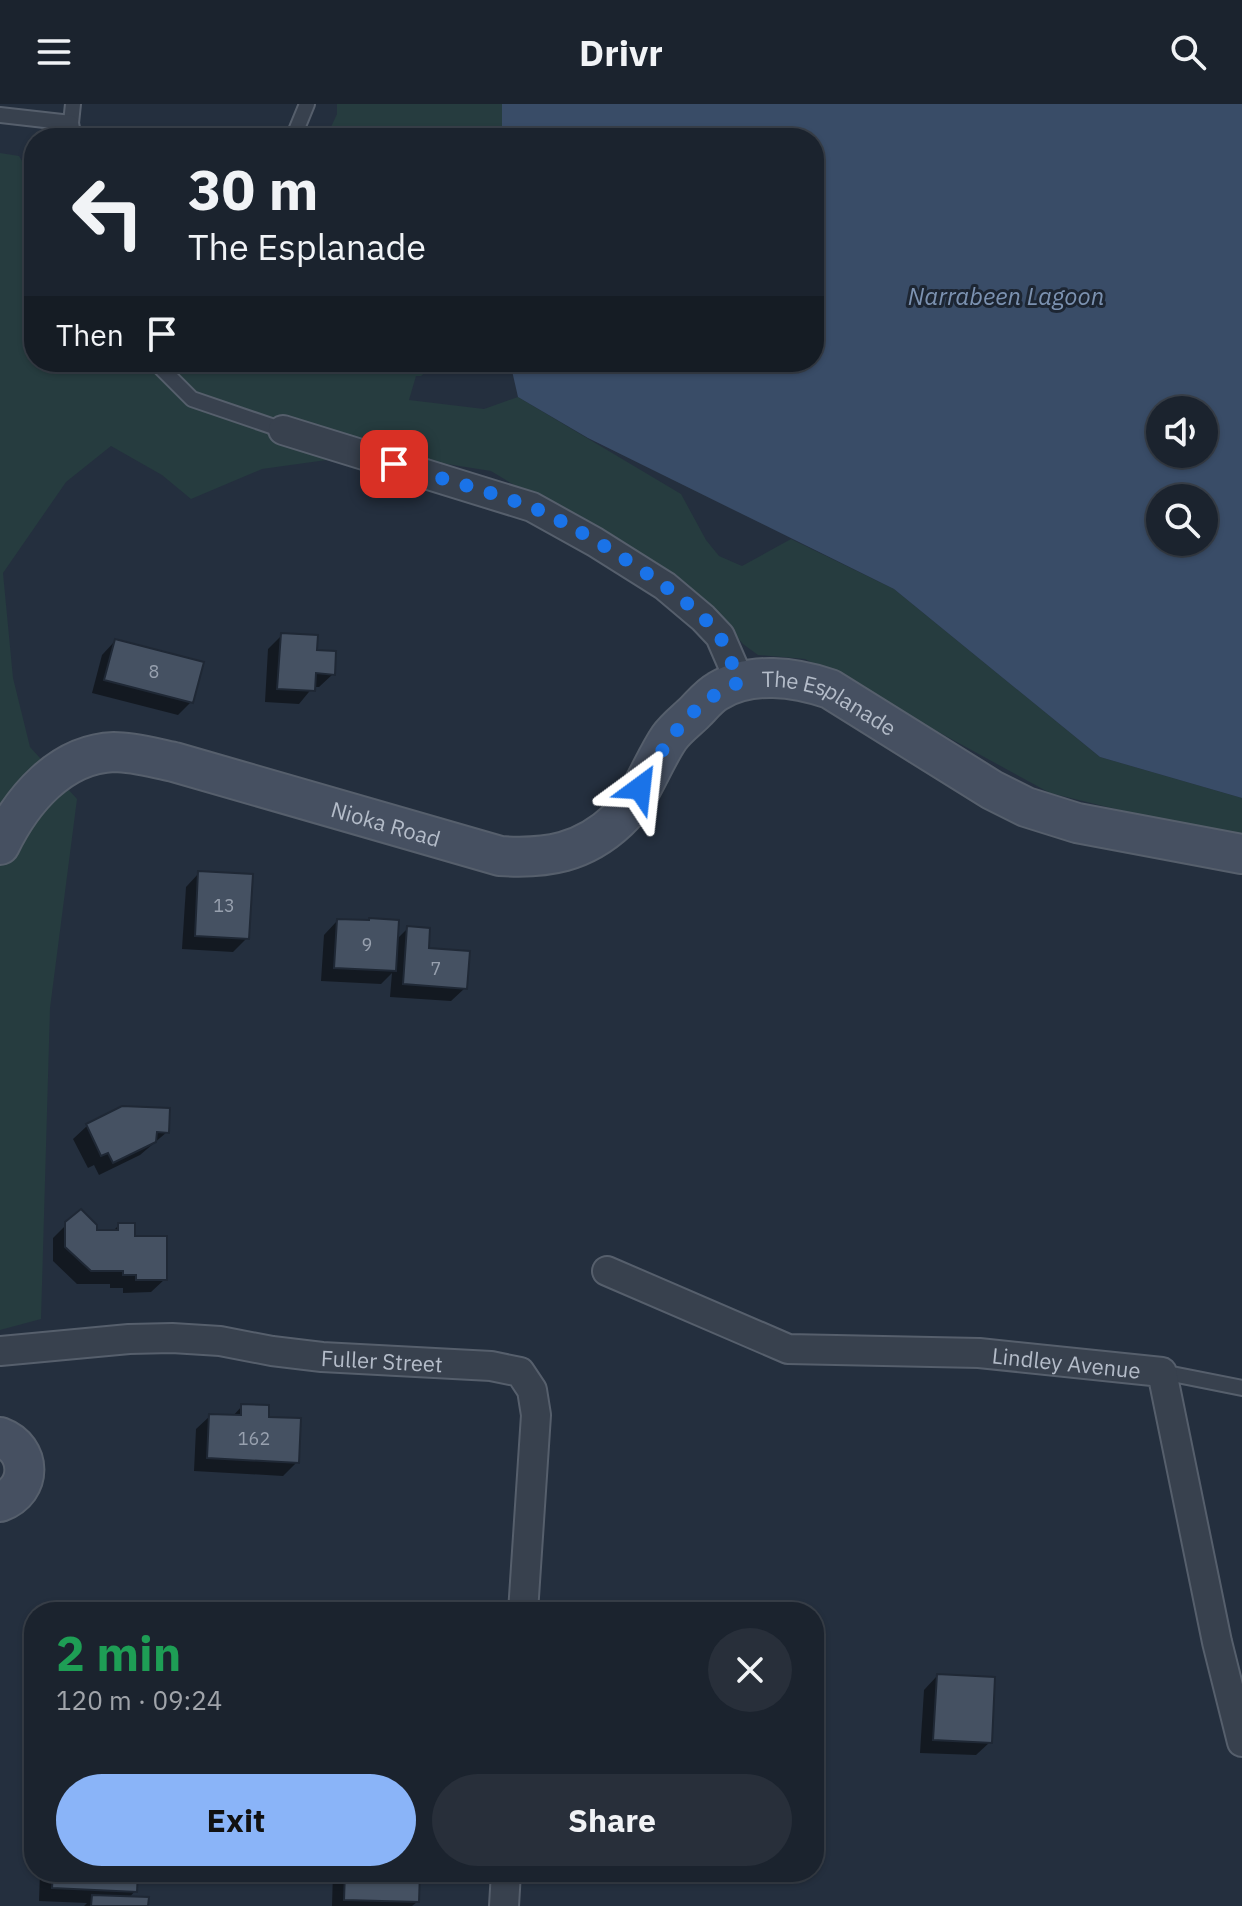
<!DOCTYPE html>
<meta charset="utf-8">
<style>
:root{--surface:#1b232e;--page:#282f3a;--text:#f1f3f6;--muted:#a0a4aa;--line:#39404a;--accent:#8ab4f8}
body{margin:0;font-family:"IBM Plex Sans",sans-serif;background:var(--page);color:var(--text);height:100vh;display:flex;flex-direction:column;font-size:30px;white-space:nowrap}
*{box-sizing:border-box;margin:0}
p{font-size:26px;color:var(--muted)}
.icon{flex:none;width:44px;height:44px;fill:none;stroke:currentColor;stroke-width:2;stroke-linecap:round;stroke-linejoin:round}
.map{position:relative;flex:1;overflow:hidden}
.sheet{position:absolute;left:24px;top:1498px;width:800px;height:280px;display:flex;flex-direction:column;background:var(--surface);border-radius:32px;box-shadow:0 2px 6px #0004,0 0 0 2px var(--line)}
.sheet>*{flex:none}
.top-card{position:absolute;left:24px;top:24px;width:800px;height:244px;border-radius:32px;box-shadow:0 2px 6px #0004,0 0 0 2px var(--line);background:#1b232e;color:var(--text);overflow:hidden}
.buttons{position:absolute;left:1146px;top:292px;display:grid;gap:16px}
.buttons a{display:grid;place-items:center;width:72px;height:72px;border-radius:50%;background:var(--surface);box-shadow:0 2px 6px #0004,0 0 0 2px var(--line);font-size:40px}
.pin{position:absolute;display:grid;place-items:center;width:68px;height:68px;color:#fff;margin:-34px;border-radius:16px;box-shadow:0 4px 12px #0006}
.me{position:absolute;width:88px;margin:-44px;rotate:30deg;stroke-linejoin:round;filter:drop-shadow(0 0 6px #0008)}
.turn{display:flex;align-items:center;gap:28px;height:168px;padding:0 32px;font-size:36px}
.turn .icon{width:104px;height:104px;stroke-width:2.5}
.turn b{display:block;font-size:56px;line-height:68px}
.then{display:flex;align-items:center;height:76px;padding:0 32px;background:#0003;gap:16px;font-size:30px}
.round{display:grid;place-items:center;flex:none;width:84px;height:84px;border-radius:42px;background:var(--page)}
.overview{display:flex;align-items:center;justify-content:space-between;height:136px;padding:0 32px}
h1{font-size:48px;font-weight:700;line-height:60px;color:#1e9e55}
.cta{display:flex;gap:16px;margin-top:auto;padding:16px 32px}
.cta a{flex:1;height:92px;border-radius:48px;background:var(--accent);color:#111;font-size:32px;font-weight:700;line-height:92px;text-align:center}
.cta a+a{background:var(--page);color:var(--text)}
header{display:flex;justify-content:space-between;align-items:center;height:104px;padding:0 32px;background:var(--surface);font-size:36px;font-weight:700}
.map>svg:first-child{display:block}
.green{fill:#263c3f}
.water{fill:#394c67;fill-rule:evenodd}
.shadow{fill:#0007}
.building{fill:#455162;stroke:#1f2835;stroke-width:2}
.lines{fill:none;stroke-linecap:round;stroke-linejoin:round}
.lane-casing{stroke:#565f6c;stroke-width:18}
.street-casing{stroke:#565f6c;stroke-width:32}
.secondary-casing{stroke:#565f6c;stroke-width:42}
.lane{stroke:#38414e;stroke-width:14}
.street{stroke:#38414e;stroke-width:28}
.secondary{stroke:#465061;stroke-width:38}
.route{stroke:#1a73e8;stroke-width:14;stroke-dasharray:0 25.2}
.labels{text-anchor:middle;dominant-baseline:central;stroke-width:6;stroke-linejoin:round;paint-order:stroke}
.number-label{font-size:18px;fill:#98a1af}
.street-label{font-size:22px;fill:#b4bcc9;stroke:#1d2633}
.water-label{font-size:24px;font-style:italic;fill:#7c92b1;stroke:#1d2633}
</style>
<header><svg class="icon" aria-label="menu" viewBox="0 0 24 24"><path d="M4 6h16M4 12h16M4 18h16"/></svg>Drivr<svg class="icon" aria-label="search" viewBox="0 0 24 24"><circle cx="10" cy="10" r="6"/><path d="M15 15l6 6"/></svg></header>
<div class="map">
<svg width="1242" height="1802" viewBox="0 0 1242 1802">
<rect width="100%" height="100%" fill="#242f3e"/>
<!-- green -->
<g class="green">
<polygon points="337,0 502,0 502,34 326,34 337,10"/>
<polygon points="0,49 19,52 34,78 34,258 437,258 421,272 416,272 409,296 484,305 518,293 681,390 706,436 719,452 742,462 791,435 894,485 1100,653 1242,694 1242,736 1050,689 805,555 758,551 743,540 723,516 647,462 491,367 377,349 262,365 191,395 162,371 111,342 66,378 3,469 13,574 30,643 77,695 50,904 41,1215 0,1226"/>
</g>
<!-- water -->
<path class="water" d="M502,0H1242V694L1100,653L894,485L588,334L518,293L510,258H814V34H502ZM1160,306H1204V350H1160ZM1160,394H1204V438H1160Z"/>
<!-- shadow -->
<g class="shadow">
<polygon points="282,531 315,548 333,570 319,583 313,583 299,600 265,598 268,545"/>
<polygon points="115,537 191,598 178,611 92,589 102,551"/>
<polygon points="199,769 247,834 233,848 182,845 186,783"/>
<polygon points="337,817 396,836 408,824 465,884 451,897 390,893 392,869 381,880 321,877 324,831"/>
<polygon points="87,1022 167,1028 140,1051 99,1071 94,1061 88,1064 73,1035"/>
<polygon points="67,1120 95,1128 112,1128 119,1121 133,1134 165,1175 151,1188 123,1189 123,1184 110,1184 110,1180 77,1180 53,1157 53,1134"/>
<polygon points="242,1302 266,1315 297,1358 283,1372 194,1367 196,1325 210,1312 232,1313"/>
<polygon points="937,1572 990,1638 976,1651 920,1649 924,1586"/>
<polygon points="40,1768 136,1768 135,1787 128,1795 146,1802 84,1802 87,1799 39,1797"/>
<polygon points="333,1768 418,1768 417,1798 412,1802 332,1802"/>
</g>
<!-- building -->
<g class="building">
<polygon points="281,529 318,531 317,546 336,547 335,571 316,569 315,587 277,585"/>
<polygon points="115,535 204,558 193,599 104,576"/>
<polygon points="198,767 253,770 249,835 195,832"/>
<polygon points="369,814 399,816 396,867 334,864 337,815 369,816"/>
<polygon points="407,822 430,824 429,844 470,847 467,885 403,880"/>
<polygon points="122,1002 170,1004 169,1029 157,1028 156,1038 113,1059 108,1049 101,1052 86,1020"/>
<polygon points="81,1105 97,1121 97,1126 118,1126 118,1119 135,1119 135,1132 167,1132 167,1176 136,1176 136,1171 123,1171 123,1167 91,1167 65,1143 65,1118"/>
<polygon points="241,1300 269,1301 269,1313 301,1314 299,1359 207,1354 209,1310 241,1311"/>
<polygon points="937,1570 995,1573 992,1639 933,1636"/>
<polygon points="53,1768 138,1768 137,1788 52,1784"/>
<polygon points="345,1768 420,1768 419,1798 344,1796"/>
<polygon points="92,1791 149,1793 148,1802 91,1802"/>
</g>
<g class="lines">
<!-- lane casing -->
<g class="lane-casing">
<g id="lane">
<polyline points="73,0 71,19 74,34"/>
<polyline points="0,11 71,19"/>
<polyline points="293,34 307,0"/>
<polyline points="155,258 192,295 283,326"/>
<polyline points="1162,1268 1242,1284"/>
</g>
</g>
<!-- street casing -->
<g class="street-casing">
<g id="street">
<polyline points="283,326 532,403 595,438 665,482 703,514 720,532 740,578"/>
<path id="s1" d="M607,1167L788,1245L979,1249L1162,1268L1217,1538L1242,1638"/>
<path id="s2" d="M0,1247L129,1235L172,1234L220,1237L272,1247L322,1253L491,1262L520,1268L532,1286L536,1311L523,1508"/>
<polyline points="504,1802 506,1768"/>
</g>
</g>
<!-- secondary casing -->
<g class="secondary-casing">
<g id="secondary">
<path id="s3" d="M0,741C22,696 60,650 114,648C134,648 154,654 174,658L500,752C547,755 583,749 618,716C641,695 652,659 669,634C676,624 687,616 695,608C702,601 709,592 718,587C751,567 795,573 830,585L992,686L1026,703L1077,719L1242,750"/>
<path d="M0,1333C32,1345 33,1386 0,1398"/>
</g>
</g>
<!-- lane -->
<use href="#lane" class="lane"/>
<!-- street -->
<use href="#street" class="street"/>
<!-- secondary -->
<use href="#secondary" class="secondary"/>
</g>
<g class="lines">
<!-- route -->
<path class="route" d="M394,360C439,374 485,386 529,402C571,418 698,496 720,533C728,547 733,564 740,578C689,599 666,638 640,684"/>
</g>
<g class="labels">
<!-- number labels -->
<g class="number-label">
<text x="154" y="567">8</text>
<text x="224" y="801">13</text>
<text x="367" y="840">9</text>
<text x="436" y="864">7</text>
<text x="254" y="1334">162</text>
</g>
<!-- street labels -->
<g class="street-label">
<text stroke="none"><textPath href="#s3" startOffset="966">The Esplanade</textPath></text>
<text stroke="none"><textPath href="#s3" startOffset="436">Nioka Road</textPath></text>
<text stroke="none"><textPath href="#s2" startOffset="384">Fuller Street</textPath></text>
<text stroke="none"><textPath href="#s1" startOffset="476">Lindley Avenue</textPath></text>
</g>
<!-- water labels -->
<g class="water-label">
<text x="1006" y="192">Narrabeen Lagoon</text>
</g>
</g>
</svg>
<div class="buttons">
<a><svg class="icon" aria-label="sound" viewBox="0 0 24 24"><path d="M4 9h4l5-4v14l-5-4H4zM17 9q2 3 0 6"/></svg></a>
<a><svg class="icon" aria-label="search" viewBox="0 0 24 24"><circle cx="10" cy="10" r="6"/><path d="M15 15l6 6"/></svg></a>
</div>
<div class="pin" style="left:394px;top:360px;background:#d93025"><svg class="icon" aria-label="arrive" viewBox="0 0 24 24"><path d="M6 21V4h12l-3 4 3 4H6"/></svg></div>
<svg class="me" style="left:640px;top:684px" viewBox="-20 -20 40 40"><path d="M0-17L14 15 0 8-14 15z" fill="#1a73e8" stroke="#fff" stroke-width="4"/></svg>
<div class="top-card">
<div class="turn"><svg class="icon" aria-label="left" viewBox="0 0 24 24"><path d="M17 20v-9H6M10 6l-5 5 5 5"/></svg><div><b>30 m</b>The Esplanade</div></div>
<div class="then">Then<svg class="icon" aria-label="arrive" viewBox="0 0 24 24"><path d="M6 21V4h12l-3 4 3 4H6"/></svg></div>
</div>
<section class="sheet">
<div class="overview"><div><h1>2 min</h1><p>120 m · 09:24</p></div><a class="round"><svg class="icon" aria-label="close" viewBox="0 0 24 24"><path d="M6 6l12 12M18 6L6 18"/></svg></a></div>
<div class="cta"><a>Exit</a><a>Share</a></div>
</section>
</div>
